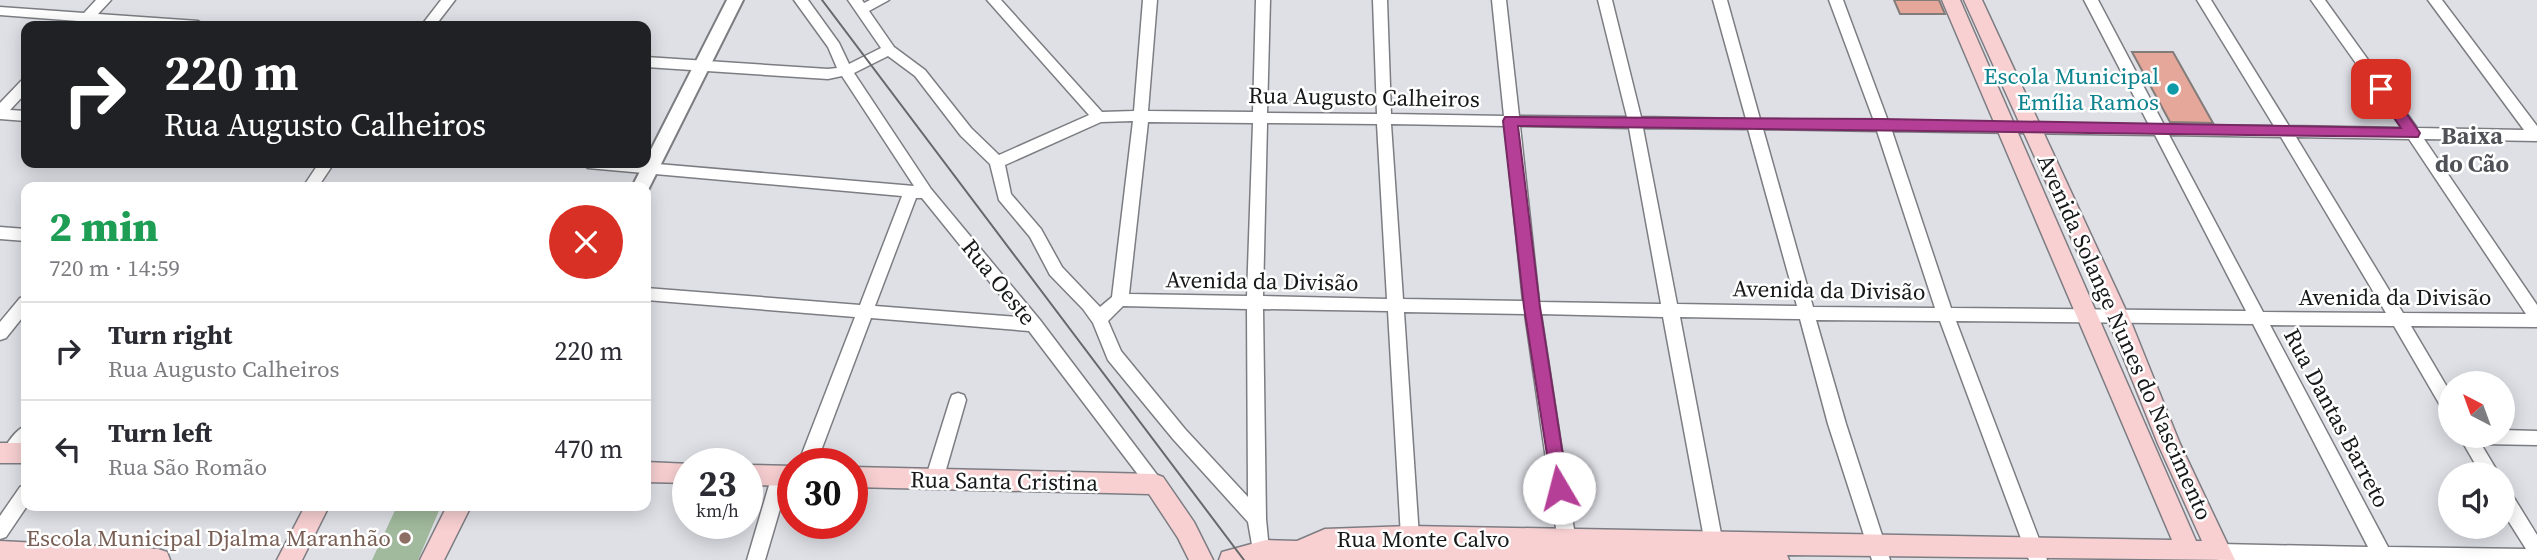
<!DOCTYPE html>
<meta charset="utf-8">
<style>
:root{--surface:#fff;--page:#f7f7f7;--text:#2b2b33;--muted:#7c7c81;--line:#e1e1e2}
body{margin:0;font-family:"Source Serif 4",serif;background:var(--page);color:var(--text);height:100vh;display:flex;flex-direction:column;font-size:26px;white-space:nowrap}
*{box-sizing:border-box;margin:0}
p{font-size:23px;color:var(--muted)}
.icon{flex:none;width:38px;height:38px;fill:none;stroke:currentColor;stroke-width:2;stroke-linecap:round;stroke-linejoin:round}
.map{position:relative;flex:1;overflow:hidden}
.panel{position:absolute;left:21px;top:182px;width:630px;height:329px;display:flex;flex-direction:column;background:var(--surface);border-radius:14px;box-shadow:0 4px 18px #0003}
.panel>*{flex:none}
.guide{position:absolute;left:21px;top:21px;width:630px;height:147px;border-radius:14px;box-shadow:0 4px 18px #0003;background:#202124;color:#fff;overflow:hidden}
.needle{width:46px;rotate:319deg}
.fabs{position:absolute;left:2438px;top:371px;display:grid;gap:14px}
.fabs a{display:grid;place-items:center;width:77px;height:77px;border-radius:50%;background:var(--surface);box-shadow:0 4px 18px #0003;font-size:35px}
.speed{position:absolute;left:672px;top:448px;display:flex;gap:14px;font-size:35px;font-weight:700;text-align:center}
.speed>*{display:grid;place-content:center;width:91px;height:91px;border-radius:50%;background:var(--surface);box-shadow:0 4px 18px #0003;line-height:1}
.speed small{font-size:18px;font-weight:400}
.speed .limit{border:10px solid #d22;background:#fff;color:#111}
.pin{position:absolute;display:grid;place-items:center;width:60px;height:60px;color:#fff;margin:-30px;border-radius:14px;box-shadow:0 4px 10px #0006}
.me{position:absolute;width:77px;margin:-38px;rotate:352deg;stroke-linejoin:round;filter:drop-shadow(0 0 5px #0008)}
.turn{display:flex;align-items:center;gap:24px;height:147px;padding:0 28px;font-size:32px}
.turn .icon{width:91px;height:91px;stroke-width:2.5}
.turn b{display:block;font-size:49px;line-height:60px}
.round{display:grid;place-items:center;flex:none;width:74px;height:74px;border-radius:37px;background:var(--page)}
.head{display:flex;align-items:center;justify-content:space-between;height:119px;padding:0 28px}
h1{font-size:42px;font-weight:800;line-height:52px;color:#1e9e55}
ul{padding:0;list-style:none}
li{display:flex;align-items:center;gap:21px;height:98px;padding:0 28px;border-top:2px solid var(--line)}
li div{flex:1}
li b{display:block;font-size:26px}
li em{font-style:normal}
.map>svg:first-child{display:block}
.green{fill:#a1b99d}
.building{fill:#e4a79a;stroke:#827c7b;stroke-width:2}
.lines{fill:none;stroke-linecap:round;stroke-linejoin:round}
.minor-casing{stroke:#7c7d82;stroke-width:3}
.tertiary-casing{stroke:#7c7d82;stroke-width:4}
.secondary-casing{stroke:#7c7d82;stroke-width:3}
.minor{fill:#fff;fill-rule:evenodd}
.tertiary{fill:#fff;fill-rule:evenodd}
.secondary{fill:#f8d0d2;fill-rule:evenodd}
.tram{stroke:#67686b;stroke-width:2}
.route{fill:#b53f96;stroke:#762962;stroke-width:2}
.culture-dot{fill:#0f9aa8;stroke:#fff;stroke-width:2.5}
.education-dot{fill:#8d6e63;stroke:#fff;stroke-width:2.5}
.labels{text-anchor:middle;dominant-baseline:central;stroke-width:5;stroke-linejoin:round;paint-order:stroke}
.culture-label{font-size:23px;fill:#0d838f;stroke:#fff;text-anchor:end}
.street-label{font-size:23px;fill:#171819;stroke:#fff}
.education-label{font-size:23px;fill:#785e54;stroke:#fff;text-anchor:end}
.neighbourhood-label{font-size:24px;font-weight:bold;fill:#515257;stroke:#fff}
</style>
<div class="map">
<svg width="2537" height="560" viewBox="0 0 2537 560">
<rect width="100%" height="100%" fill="#dfe0e6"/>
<!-- green -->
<polygon class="green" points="397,506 441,506 418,560 372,560"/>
<!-- building -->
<g class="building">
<polygon points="1894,0 1939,0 1945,14 1900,14"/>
<polygon points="2132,52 2173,52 2213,123 2170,122"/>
</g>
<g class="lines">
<!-- minor casing -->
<g class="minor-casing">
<g id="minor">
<polygon points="96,0 111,0 98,14 198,21 205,26 142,26 90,22 84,26 78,21 0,15 0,7 84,13"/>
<polygon points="441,0 455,0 435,26 421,26"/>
<path d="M794,0H808L839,43L849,64L881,48L848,0H862L864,3L870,0H889L869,11L894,47L925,70L971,128L999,155L1089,115L987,0H1001L1102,112L1134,111L1143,0H1157L1148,111L1253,112L1256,0H1270L1267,113L1377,114L1373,0H1387L1391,114L1504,116L1492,0H1506L1519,116L1627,117L1598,0H1612L1641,117L1746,119L1713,0H1727L1760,119L1874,121L1829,0H1843L1888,121L2149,125L2084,0H2098L2164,125L2274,126L2197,0H2211L2289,126L2402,128L2311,0H2325L2417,128L2524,130L2428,0H2442L2537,126V141L2424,139L2537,305V327L2411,326L2450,392V414L2444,412L2394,326L2270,325L2388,547L2526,549L2502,511V486L2508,488L2537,535V560H2219L2214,558L2211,552L2214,546L2220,544L2368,547L2253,324L1956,321L2047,560H2029L1940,321L1816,320L1846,424L1890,560H1872L1828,424L1800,319L1680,317L1726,560H1708L1663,317L1541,314L1577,549L1574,555L1568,557L1562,555L1559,549L1525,314L1404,312L1419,537L1416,543L1410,545L1404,543L1401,537L1388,311L1263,309L1266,519L1269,550L1266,556L1260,558L1254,556L1248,522L1173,439L1108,360L1093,323L1083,309L1050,275L1030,237L999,200L990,164L961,136L915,76L888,56L854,73L931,189L1040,320L1164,484L1161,489L1155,492L1149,489L1029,331L871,318L816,464H798L855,317L646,300V288L860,305L902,196L588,168L581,163H646L914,186L842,76L828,79L646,67V57L828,69L837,68L828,47ZM1133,121L1112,297L1100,307L1062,267L1041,229L1011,194L1005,165L1101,122ZM1148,122L1253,123L1247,296L1129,294ZM1267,123L1377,124L1387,299L1263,296ZM1391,124L1505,126L1523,301L1403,299ZM1520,126L1629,128L1661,304L1539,302ZM1643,128L1748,129L1797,306L1677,304ZM1763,129L1877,131L1935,308L1813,307ZM1892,131L2155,135L2246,311L1951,308ZM2169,135L2281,137L2386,313L2263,312ZM2296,137L2409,139L2526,314L2403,313ZM916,198H922L1018,317L875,306ZM1123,306L1247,309L1248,497L1185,429L1121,351L1108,321Z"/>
<polygon points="26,79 26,93 10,110 26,111 26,121 0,119 0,103 21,81"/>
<polygon points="319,163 334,163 318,187 303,187"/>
<polygon points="0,227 26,229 26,241 0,239"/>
<polygon points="26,296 26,313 6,338 0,340 0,322 20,298"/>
<polygon points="958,393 964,395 966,400 943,480 940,485 934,488 928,485 925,480 950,400 952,395"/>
<path d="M26,426C27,439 25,466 5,458L2,453C7,443 16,429 26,426Z"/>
<polygon points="2502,430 2537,431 2537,445 2481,444 2499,474 2481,474 2459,436 2502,436"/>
<polygon points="781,467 787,470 790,475 765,560 747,560 772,475 775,470"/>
<polygon points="26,485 27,506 6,537 0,539 0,516 20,487"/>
</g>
</g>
<!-- tertiary casing -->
<g class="tertiary-casing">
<polygon id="tertiary" points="727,0 743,0 647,192 646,187 632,187"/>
</g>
<!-- secondary casing -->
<g class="secondary-casing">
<g id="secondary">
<polygon points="1942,0 1960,0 2196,541 2202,541 2158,444 2107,317 1964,0 1982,0 2129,317 2180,444 2235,560 1787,555 1789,560 1219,560 1222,552 1266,540 1297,541 1325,529 1410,526 2172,540"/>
<rect x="0" y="443" width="26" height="20"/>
<polygon points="646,462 691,464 688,464 688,483 646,482"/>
<polygon points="747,465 793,466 793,486 747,485"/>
<polygon points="852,467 1155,474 1163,477 1194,522 1213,560 1189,560 1178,538 1149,494 852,487"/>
<polygon points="305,506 329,506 302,560 277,560"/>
<polygon points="447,506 471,506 444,560 420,560"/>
<polygon points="0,541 158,549 167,552 170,560 0,560"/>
</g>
</g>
<!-- minor -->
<use href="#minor" class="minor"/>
<!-- tertiary -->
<use href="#tertiary" class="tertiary"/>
<!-- secondary -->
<use href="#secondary" class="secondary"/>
<!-- tram -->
<polyline class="tram" points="822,0 1244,560"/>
</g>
<!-- route -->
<polygon class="route" points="2381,84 2386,85 2418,130 2420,133 2418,137 1518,126 1540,307 1568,488 1565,493 1559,496 1553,493 1524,307 1503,121 1505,117 1882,119 2401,128 2374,89"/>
<!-- markers -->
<circle class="culture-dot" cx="2173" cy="89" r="7"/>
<circle class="education-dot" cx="405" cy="538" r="7"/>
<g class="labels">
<!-- culture labels -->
<g class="culture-label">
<text x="2159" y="76">Escola Municipal<tspan x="2159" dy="26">Emília Ramos</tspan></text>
</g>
<!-- street labels -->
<g class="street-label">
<text transform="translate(1364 97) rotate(1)">Rua Augusto Calheiros</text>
<text transform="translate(1262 281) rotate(1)">Avenida da Divisão</text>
<text transform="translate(999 282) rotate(51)">Rua Oeste</text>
<text transform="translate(1829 290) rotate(1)">Avenida da Divisão</text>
<text x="2395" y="297">Avenida da Divisão</text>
<text transform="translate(2125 337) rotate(66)">Avenida Solange Nunes do Nascimento</text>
<text transform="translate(2337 418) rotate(62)">Rua Dantas Barreto</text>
<text transform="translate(1004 481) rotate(1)">Rua Santa Cristina</text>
<text x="1423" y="539">Rua Monte Calvo</text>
</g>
<!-- education labels -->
<g class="education-label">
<text x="391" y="538">Escola Municipal Djalma Maranhão</text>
</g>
<!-- neighbourhood labels -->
<g class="neighbourhood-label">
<text x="2472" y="135">Baixa<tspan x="2472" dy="28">do Cão</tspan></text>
</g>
</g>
</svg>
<div class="fabs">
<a><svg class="needle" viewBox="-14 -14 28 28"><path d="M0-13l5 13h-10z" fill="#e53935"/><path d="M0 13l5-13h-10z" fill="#7c7c81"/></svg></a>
<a><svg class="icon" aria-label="sound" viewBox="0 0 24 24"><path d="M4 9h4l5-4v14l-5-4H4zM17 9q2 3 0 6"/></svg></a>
</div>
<div class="speed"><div>23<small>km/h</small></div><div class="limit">30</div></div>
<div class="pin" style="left:2381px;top:89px;background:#d93025"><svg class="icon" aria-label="arrive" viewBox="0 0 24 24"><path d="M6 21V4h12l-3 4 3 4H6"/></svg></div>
<svg class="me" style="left:1559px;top:488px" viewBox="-20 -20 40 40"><circle r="19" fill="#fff"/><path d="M0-13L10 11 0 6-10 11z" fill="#b53f96"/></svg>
<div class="guide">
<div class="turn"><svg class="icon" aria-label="right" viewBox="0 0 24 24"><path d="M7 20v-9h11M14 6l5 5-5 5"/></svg><div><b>220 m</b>Rua Augusto Calheiros</div></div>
</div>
<section class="panel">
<div class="head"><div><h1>2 min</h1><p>720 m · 14:59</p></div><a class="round" style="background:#d93025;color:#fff"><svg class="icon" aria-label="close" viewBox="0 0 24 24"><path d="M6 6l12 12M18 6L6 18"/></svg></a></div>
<ul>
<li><svg class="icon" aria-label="right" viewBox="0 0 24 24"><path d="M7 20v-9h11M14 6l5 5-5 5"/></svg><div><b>Turn right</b><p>Rua Augusto Calheiros</p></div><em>220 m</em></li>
<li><svg class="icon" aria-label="left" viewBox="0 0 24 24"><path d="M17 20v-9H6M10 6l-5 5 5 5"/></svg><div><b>Turn left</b><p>Rua São Romão</p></div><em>470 m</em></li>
</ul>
</section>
</div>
